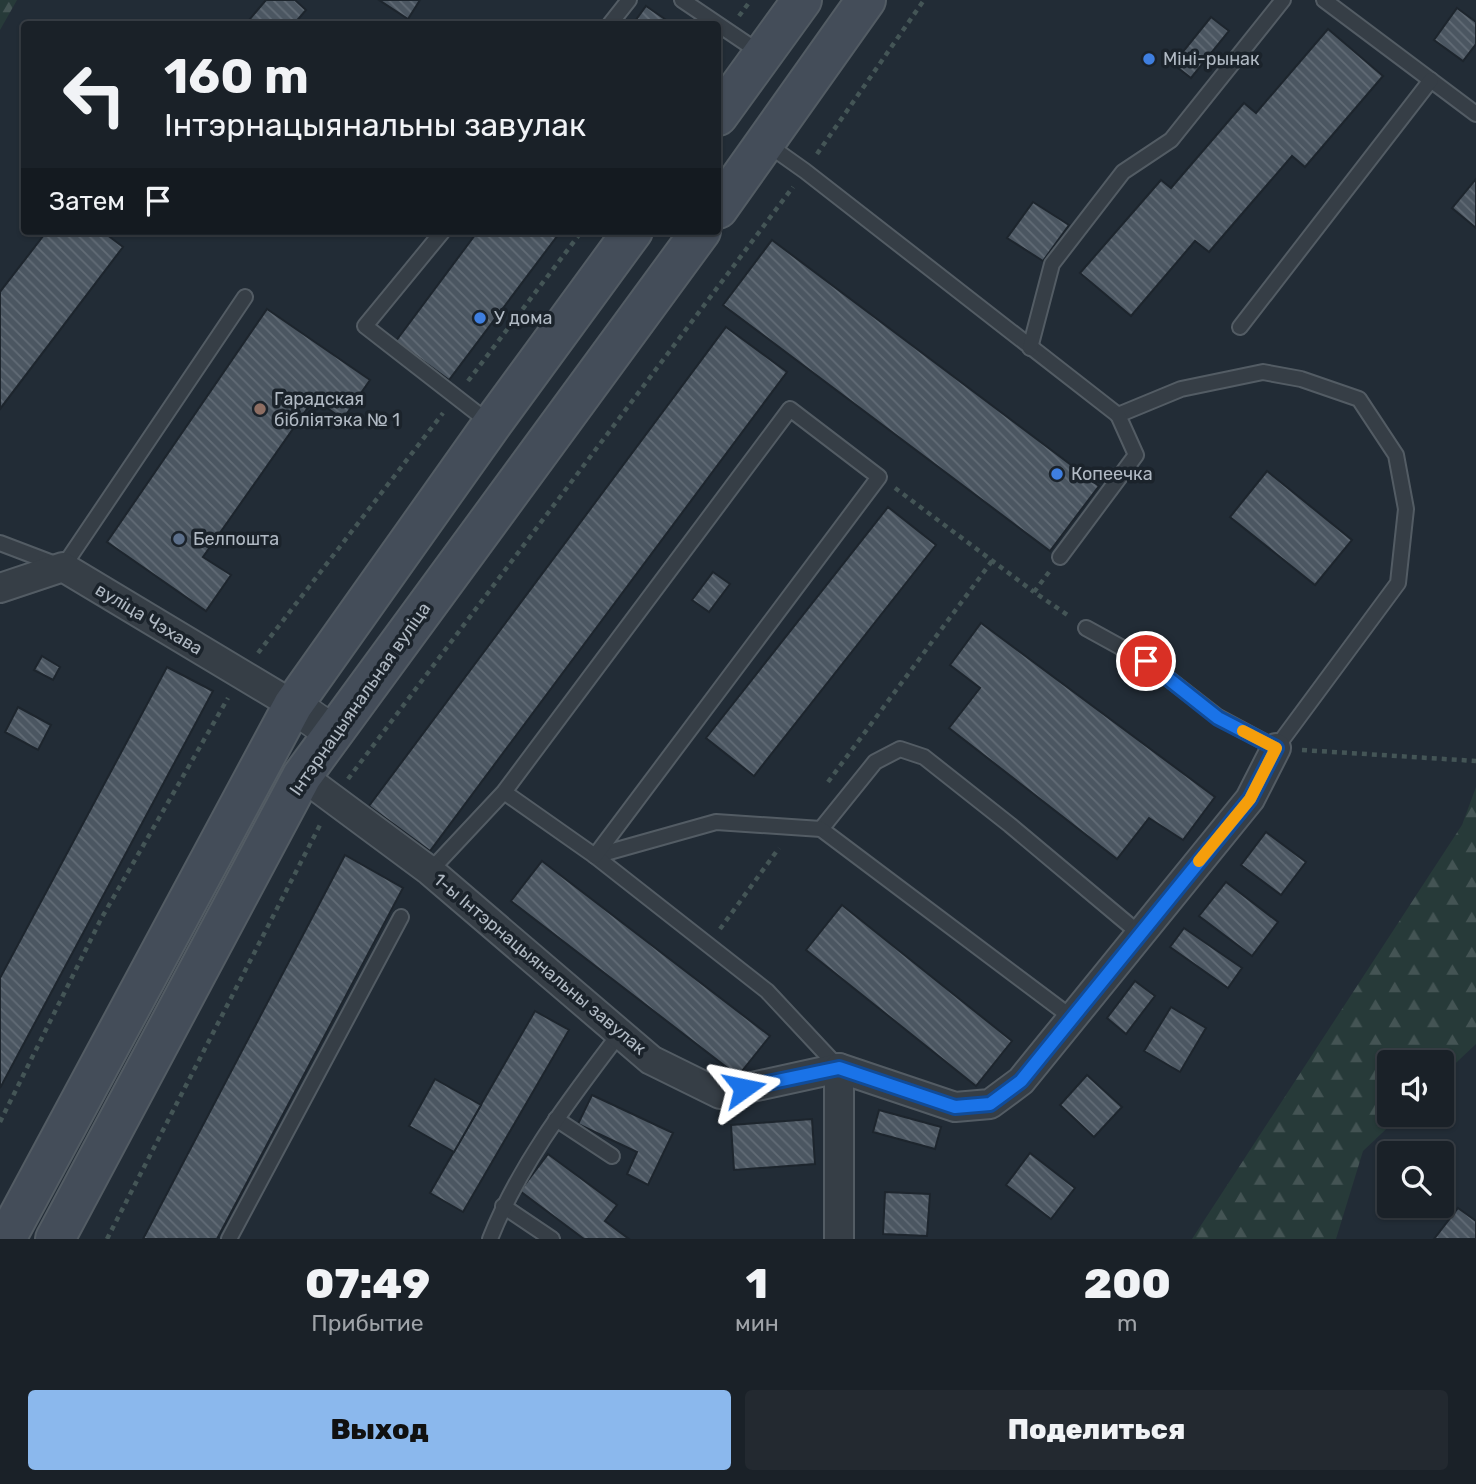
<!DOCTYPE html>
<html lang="ru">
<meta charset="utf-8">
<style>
:root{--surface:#1a2128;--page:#232930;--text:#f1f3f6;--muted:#9fa3a8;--line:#383e45;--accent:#8bb8ed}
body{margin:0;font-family:Rubik,sans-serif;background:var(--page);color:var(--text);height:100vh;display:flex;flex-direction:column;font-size:26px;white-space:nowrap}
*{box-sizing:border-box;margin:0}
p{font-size:23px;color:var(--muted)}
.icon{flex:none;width:38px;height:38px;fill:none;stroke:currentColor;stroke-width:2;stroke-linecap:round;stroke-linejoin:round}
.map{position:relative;height:1239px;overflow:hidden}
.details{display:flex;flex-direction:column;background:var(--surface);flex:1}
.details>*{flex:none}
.guide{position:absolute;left:21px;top:21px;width:700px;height:214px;border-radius:7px;box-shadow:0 2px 5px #0004,0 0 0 2px var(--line);background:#1a2128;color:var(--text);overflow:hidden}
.tools{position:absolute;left:1377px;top:1050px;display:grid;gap:14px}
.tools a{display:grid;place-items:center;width:77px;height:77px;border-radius:7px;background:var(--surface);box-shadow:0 2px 5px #0004,0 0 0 2px var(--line);font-size:35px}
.pin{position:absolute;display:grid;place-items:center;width:60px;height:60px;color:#fff;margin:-30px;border:4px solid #fff;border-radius:50%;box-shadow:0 2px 7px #0007}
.me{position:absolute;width:77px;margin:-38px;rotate:78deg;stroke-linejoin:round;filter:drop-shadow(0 0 5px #0008)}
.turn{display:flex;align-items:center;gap:24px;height:147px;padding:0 28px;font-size:32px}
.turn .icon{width:91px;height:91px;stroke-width:2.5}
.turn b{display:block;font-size:49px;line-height:60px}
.then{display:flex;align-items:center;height:66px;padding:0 28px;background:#0003;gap:14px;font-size:26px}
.eta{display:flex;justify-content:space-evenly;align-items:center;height:119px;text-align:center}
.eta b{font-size:42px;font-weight:800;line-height:49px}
.primary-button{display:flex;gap:14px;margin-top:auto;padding:14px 28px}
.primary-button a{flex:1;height:80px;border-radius:7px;background:var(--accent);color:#111;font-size:28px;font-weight:800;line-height:80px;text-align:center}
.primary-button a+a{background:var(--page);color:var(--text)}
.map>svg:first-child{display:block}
.forest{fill:url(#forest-firs)}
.building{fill:url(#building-back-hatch);stroke:#1d252d;stroke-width:2}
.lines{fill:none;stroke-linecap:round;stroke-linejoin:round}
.service-casing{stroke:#535c64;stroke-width:18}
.minor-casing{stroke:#535c64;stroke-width:32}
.tertiary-casing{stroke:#535c64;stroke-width:38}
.secondary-casing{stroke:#535c64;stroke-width:42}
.path{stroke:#445556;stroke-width:4.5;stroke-dasharray:5 5;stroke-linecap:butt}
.service{stroke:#363e46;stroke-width:14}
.minor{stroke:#363e46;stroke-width:28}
.tertiary{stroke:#363e46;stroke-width:35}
.secondary{stroke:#444d59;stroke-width:38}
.route-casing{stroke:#114b97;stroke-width:18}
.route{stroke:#1a73e8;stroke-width:12}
.slow{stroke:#f59e0b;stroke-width:12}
.shop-dot{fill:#3f7fe0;stroke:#1b232b;stroke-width:2.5}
.education-dot{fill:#8d6e63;stroke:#1b232b;stroke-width:2.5}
.service-dot{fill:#5c6f8a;stroke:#1b232b;stroke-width:2.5}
.labels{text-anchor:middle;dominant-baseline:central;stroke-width:7;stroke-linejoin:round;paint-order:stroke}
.poi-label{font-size:18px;fill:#b0b9c3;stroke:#1b232b;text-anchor:start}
.street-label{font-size:18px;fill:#b0b9c3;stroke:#1b232b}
</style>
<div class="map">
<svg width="1476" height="1239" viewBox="0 0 1476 1239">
<defs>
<pattern id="forest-firs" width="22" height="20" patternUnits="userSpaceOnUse" patternTransform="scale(1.75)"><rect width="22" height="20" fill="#273a39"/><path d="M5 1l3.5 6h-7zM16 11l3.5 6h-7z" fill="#445454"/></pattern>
<pattern id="building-back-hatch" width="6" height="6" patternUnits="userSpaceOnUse" patternTransform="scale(1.75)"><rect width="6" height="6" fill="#4b5661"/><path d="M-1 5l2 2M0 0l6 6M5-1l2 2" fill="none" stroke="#626c76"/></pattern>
</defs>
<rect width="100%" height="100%" fill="#222c36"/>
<!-- forest -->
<g class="forest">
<polygon points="0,0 17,0 0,30"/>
<polygon points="1476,787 1476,1044 1442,1076 1442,1062 1390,1062 1390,1115 1401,1115 1363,1151 1336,1239 1192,1239 1462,825"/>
</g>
<!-- building -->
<g class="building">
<polygon points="266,0 295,0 306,10 294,24 254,24 249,20"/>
<polygon points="379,0 420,0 408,19"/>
<polygon points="646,6 672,24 633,24"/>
<polygon points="1457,8 1476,22 1476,44 1463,61 1434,40"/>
<polygon points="1211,17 1229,31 1191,78 1173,64"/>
<polygon points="1328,29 1383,76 1305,167 1292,156 1209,252 1195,241 1131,316 1080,273 1161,180 1171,188 1244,103 1256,113"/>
<polygon points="1476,179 1476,228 1452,208"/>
<polygon points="1033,202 1069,225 1043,261 1007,238"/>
<polygon points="47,231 102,231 123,247 0,409 0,292"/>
<polygon points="478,231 561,231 449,380 396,341"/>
<polygon points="772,240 1099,486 1050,551 723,305"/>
<polygon points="267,309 370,380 343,419 314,399 203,557 231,575 206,611 107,542"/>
<polygon points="726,327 787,372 430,851 369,806"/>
<polygon points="1267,471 1352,540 1315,585 1230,517"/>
<polygon points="888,507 936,545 754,776 706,738"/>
<polygon points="713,572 730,584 709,612 692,600"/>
<polygon points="981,623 1215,797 1183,840 1149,818 1117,859 949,728 980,688 950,665"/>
<polygon points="42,656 60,667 53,680 34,670"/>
<polygon points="167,667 213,691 0,1088 0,978"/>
<polygon points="18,707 51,725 38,750 5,732"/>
<polygon points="1266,832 1306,862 1281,895 1241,865"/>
<polygon points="345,855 403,888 217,1239 143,1239"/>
<polygon points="542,861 770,1036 738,1076 511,901"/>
<polygon points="1226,882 1278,922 1252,956 1199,916"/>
<polygon points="842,905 1012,1041 976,1086 806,950"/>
<polygon points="1184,928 1242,968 1228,988 1170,947"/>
<polygon points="1135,981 1155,996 1126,1034 1107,1018"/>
<polygon points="1171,1007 1206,1028 1180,1072 1144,1051"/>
<polygon points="535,1011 569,1030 463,1212 430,1193"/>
<polygon points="1087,1075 1122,1107 1094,1137 1060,1105"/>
<polygon points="435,1079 481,1105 454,1152 409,1126"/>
<polygon points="592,1095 673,1133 648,1185 627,1174 637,1152 578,1124"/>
<polygon points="879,1110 941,1127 935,1149 873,1132"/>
<polygon points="812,1119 815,1164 734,1170 731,1125"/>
<polygon points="1030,1153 1075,1188 1051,1219 1006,1185"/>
<polygon points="548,1154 617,1205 605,1221 629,1239 584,1239 520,1191"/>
<polygon points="885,1192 930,1194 927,1236 883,1234"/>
<polygon points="1458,1208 1476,1221 1476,1239 1434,1239"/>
</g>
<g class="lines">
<!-- service casing -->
<g class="service-casing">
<g id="service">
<polyline points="682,0 762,54"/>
<polyline points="1324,0 1476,114"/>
<polyline points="610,24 629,0"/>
<polyline points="767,144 805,171 1118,415 1181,389 1263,372 1301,379 1359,399 1396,455 1406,509 1398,583 1276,748 1218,717 1146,661 1086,628"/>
<polyline points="443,231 365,326 491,424"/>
<polyline points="1240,327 1431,80"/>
<polyline points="1030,348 1052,264 1123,172 1171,140 1283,0"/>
<polyline points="0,543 63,567 245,297"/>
<polyline points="1060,557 1136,455 1118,415"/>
<polyline points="821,829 875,762 900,749 924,757 1010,825 1140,934"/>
<polyline points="595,856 716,822 821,829 1071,1017"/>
<polyline points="595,856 767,991 839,1068"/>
<polyline points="430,871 504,792 790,409 879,477 595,856 504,792"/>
<polyline points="556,1119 612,1156"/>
<polyline points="503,1206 552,1239"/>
<polyline points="229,1239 401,917"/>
<path d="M490,1239C520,1163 571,1098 620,1033"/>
</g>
</g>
<!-- minor casing -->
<g class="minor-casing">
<g id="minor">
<polyline points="0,588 63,567 293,705"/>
<polyline points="302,776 430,871 651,1060 720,1094 839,1068"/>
<polyline points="839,1239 839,1068 955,1107 990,1104 1021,1081 1250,799 1276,748"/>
</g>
</g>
<!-- tertiary casing -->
<g class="tertiary-casing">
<polyline id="tertiary" points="293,705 333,733"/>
</g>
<!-- secondary casing -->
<g class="secondary-casing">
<g id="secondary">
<polyline points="718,116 802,0"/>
<polyline points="718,209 866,0"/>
<polyline points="6,1239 293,705 492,424 633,231"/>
<polyline points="55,1239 302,776 701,231"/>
</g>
</g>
<!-- path -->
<g class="path">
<polyline points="739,16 751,0"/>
<polyline points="817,154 924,0"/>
<polyline points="468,381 582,231"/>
<polyline points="895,488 1034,592"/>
<polyline points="1049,572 1034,592 1069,616"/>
<polyline points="258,653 443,413"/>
<polyline points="1302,750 1476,761"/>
<polyline points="348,779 793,187"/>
<polyline points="828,782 992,561"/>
<polyline points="720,929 779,848"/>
<polyline points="0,1122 101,919 228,698"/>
<polyline points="107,1239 320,825"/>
</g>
<!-- service -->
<use href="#service" class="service"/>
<!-- minor -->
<use href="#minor" class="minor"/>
<!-- tertiary -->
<use href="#tertiary" class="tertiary"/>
<!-- secondary -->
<use href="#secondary" class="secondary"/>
</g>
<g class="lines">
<!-- route casing -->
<g class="route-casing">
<polyline id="route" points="744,1088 839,1068 955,1107 990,1104 1021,1081 1250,799 1276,748 1218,718 1146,661"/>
</g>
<!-- route -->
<use href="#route" class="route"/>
<!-- slow -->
<polyline class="slow" points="1199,861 1250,799 1276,748 1243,731"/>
</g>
<!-- markers -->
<g class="shop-dot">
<circle cx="1149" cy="59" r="7"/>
<circle cx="480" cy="318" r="7"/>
<circle cx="1057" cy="474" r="7"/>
</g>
<circle class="education-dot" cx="260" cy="409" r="7"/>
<circle class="service-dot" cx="179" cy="539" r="7"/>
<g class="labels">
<!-- poi labels -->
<g class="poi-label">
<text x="1163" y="59">Міні-рынак</text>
<text x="494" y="318">У дома</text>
<text x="274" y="399">Гарадская<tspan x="274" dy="21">бібліятэка № 1</tspan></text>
<text x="1071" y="474">Копеечка</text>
<text x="193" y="539">Белпошта</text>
</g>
<!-- street labels -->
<g class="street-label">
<text transform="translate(149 619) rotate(31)">вуліца Чэхава</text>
<text transform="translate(360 699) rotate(-55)">Інтэрнацыянальная вуліца</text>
<text transform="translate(540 964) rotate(40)">1-ы Інтэрнацыянальны завулак</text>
</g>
</g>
</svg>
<div class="tools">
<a><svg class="icon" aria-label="sound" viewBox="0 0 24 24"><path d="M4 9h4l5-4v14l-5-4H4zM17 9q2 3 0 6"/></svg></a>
<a><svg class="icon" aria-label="search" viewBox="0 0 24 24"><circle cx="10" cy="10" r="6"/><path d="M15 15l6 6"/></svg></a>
</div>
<div class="pin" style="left:1146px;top:661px;background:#d93025"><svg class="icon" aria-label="arrive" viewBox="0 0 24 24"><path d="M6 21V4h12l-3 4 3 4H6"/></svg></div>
<svg class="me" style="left:744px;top:1088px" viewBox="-20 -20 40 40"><path d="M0-17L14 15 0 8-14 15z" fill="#1a73e8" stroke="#fff" stroke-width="4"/></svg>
<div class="guide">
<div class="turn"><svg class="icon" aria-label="left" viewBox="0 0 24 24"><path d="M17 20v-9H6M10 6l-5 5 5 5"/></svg><div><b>160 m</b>Інтэрнацыянальны завулак</div></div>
<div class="then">Затем<svg class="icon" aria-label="arrive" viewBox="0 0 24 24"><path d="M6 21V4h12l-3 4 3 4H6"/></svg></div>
</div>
</div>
<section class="details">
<div class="eta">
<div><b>07:49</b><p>Прибытие</p></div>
<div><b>1</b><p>мин</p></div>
<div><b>200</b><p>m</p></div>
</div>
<div class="primary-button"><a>Выход</a><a>Поделиться</a></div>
</section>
